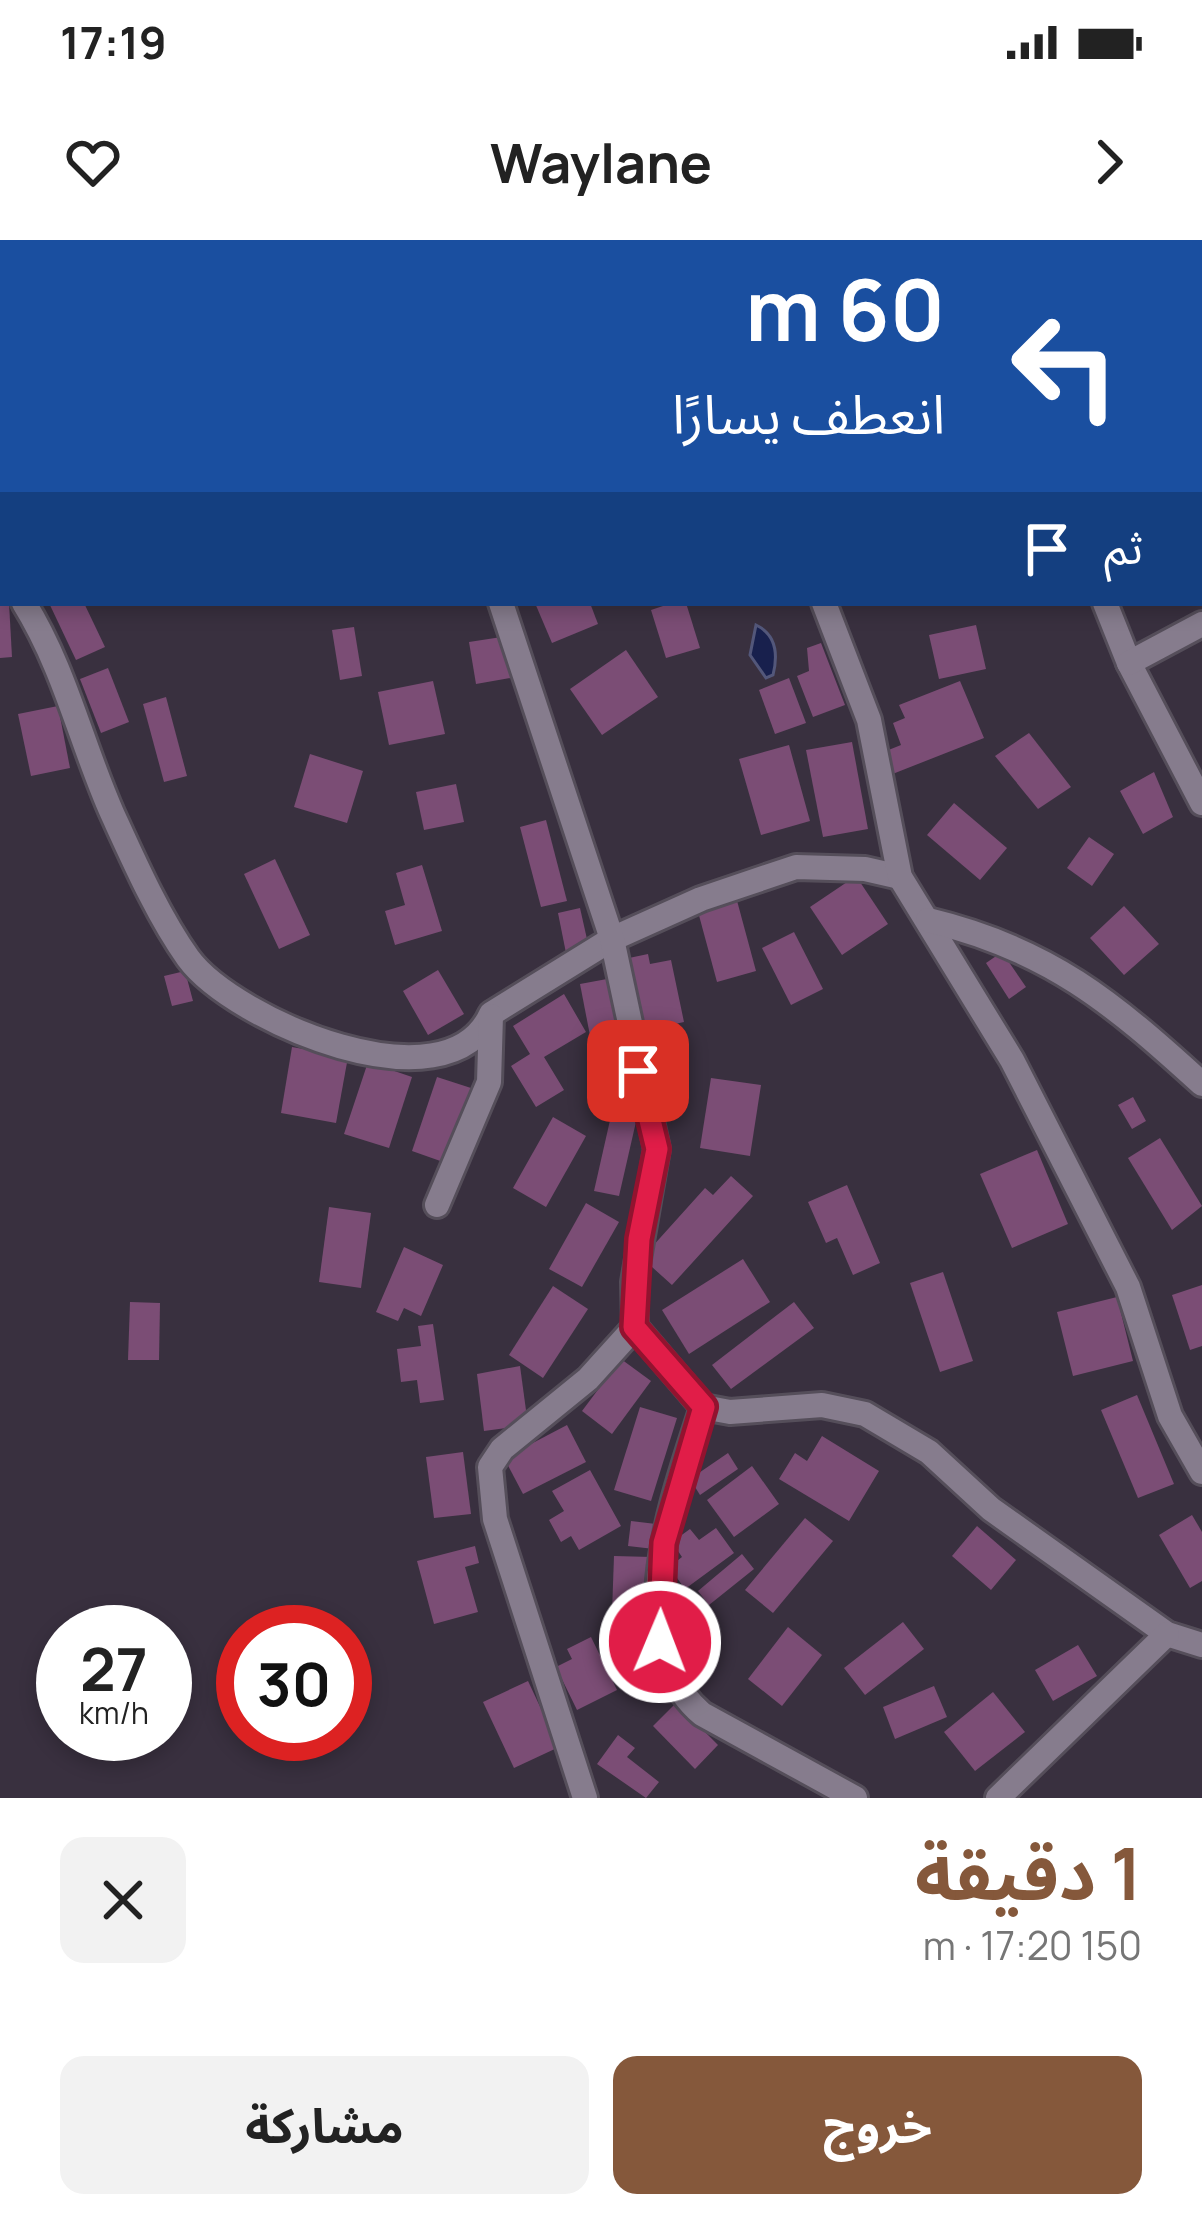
<!DOCTYPE html>
<html lang="ar">
<meta charset="utf-8">
<style>
:root{--surface:#fff;--page:#f2f2f2;--text:#222;--muted:#767676;--accent:#85583b}
body{margin:0;font-family:Manrope,"Noto Sans Arabic",sans-serif;background:var(--page);color:var(--text);direction:rtl;height:100vh;display:flex;flex-direction:column;font-size:45px;white-space:nowrap}
*{box-sizing:border-box;margin:0}
p{font-size:39px;color:var(--muted)}
.icon{flex:none;width:66px;height:66px;fill:none;stroke:currentColor;stroke-width:2;stroke-linecap:round;stroke-linejoin:round}
.map{position:relative;height:1558px;overflow:hidden;direction:ltr}
.sheet{display:flex;flex-direction:column;background:var(--surface);flex:1}
.sheet>*{flex:none}
.guide{position:absolute;left:0px;top:0px;width:1203px;height:366px;box-shadow:0 6px 18px #0003;direction:rtl;background:#1a4fa0;color:#fff;overflow:hidden}
.speed{position:absolute;left:36px;top:1365px;display:flex;gap:24px;font-size:60px;font-weight:700;text-align:center}
.speed>*{display:grid;place-content:center;width:156px;height:156px;border-radius:50%;background:var(--surface);box-shadow:0 6px 18px #0003;line-height:1}
.speed small{font-size:30px;font-weight:400}
.speed .limit{border:18px solid #d22;background:#fff;color:#111}
.pin{position:absolute;display:grid;place-items:center;width:102px;height:102px;color:#fff;margin:-51px;border-radius:24px;box-shadow:0 6px 18px #0006}
.me{position:absolute;width:132px;margin:-66px;rotate:1deg;stroke-linejoin:round;filter:drop-shadow(0 0 9px #0008)}
.turn{display:flex;align-items:center;gap:42px;height:252px;padding:0 60px;font-size:54px}
.turn .icon{width:156px;height:156px;stroke-width:2.5}
.turn b{display:block;font-size:84px;line-height:102px}
.then{display:flex;align-items:center;height:114px;padding:0 60px;background:#0003;gap:24px;font-size:45px}
.round{display:grid;place-items:center;flex:none;width:126px;height:126px;border-radius:24px;background:var(--page)}
.headline{display:flex;align-items:center;justify-content:space-between;height:204px;padding:0 60px}
h1{font-size:72px;font-weight:700;line-height:90px;color:var(--accent)}
.cta{display:flex;gap:24px;margin-top:auto;padding:24px 60px}
.cta a{flex:1;height:138px;border-radius:24px;background:var(--accent);color:#fff;font-size:48px;font-weight:700;line-height:138px;text-align:center}
.cta a+a{background:var(--page);color:var(--text)}
.status{display:flex;justify-content:space-between;align-items:center;height:84px;padding:0 60px;background:var(--surface);direction:ltr}
.status svg{height:33px;fill:currentColor}
header{display:flex;justify-content:space-between;align-items:center;height:156px;padding:0 60px;background:var(--surface);font-size:54px;font-weight:700}
.map>svg:first-child{display:block}
.water{fill:#18204d;stroke:#53577a;stroke-width:3}
.building{fill:#7b4d75}
.lines{fill:none;stroke-linecap:round;stroke-linejoin:round}
.street-casing{stroke:#554e5a;stroke-width:30}
.street{stroke:#867c8d;stroke-width:24}
.route-casing{stroke:#92132f;stroke-width:30}
.route{stroke:#e11d48;stroke-width:21}
</style>
<div class="status"><b>17:19</b><svg viewBox="0 0 49 12"><path d="M0 12V9h3v3zM5 12V6h3v6zM10 12V3h3v9zM15 12V0h3v12zM26 1h20v11H26zM47 4h2v5h-2z"/></svg></div>
<header><svg class="icon" aria-label="forward" viewBox="0 0 24 24"><path d="M9 5l7 7-7 7"/></svg>Waylane<svg class="icon" aria-label="heart" viewBox="0 0 24 24"><path d="M12 20l-8-8c-3-5 5-10 8-4 3-6 11-1 8 4z"/></svg></header>
<div class="map">
<svg width="1202" height="1558" viewBox="0 0 1202 1558">
<rect width="100%" height="100%" fill="#39303f"/>
<!-- water -->
<path class="water" d="M756,385C777,395 778,415 773,435L766,438L750,415Z"/>
<!-- building -->
<g class="building">
<polygon points="0,363 9,363 12,417 0,418"/>
<polygon points="49,363 84,363 105,407 76,420"/>
<polygon points="535,363 590,363 598,384 552,403"/>
<polygon points="672,363 686,363 700,408 666,418 651,370"/>
<polygon points="976,385 986,429 939,439 929,395"/>
<polygon points="354,387 362,436 340,440 332,390"/>
<polygon points="508,396 516,437 476,444 469,402"/>
<polygon points="821,403 845,465 813,477 797,436 809,431 807,408"/>
<polygon points="626,410 658,457 602,495 570,449"/>
<polygon points="108,428 129,482 101,493 80,439"/>
<polygon points="789,438 806,483 775,494 759,450"/>
<polygon points="433,441 445,494 389,505 378,452"/>
<polygon points="960,441 984,498 890,535 881,513 901,505 893,483 905,478 899,465"/>
<polygon points="166,457 187,536 164,542 143,464"/>
<polygon points="58,466 70,528 31,536 18,474"/>
<polygon points="1029,493 1071,547 1038,569 995,516"/>
<polygon points="852,502 868,589 823,597 806,510"/>
<polygon points="789,505 810,581 761,595 739,519"/>
<polygon points="310,514 363,531 347,583 294,567"/>
<polygon points="1154,532 1173,577 1143,594 1120,551"/>
<polygon points="456,544 464,582 424,590 416,552"/>
<polygon points="954,563 1007,608 980,640 927,595"/>
<polygon points="546,580 567,661 541,667 520,587"/>
<polygon points="1089,597 1114,614 1092,646 1067,628"/>
<polygon points="275,619 310,695 279,709 244,634"/>
<polygon points="422,625 442,691 395,705 385,671 405,665 396,633"/>
<polygon points="856,636 888,684 842,715 810,667"/>
<polygon points="736,657 756,731 717,742 697,668"/>
<polygon points="1124,666 1159,704 1124,735 1090,698"/>
<polygon points="580,668 589,708 566,713 558,673"/>
<polygon points="794,692 823,749 791,765 762,708"/>
<polygon points="1002,712 1026,747 1009,759 986,723"/>
<polygon points="648,714 650,724 671,720 684,782 666,786 671,813 649,817 629,718"/>
<polygon points="438,730 464,774 428,795 403,751"/>
<polygon points="185,731 193,761 172,766 164,736"/>
<polygon points="607,739 620,805 593,811 580,744"/>
<polygon points="564,754 586,792 544,817 564,850 536,867 511,826 530,814 513,786"/>
<polygon points="292,807 348,817 336,883 281,873"/>
<polygon points="368,822 412,837 389,908 344,894"/>
<polygon points="437,837 471,848 446,923 412,911"/>
<polygon points="711,838 761,845 750,916 700,908"/>
<polygon points="1133,857 1146,881 1132,889 1118,865"/>
<polygon points="613,867 638,873 619,956 594,951"/>
<polygon points="553,877 586,896 546,967 513,948"/>
<polygon points="1160,898 1202,966 1172,990 1128,918"/>
<polygon points="1037,910 1068,984 1012,1008 980,934"/>
<polygon points="731,936 753,956 672,1045 642,1018 705,948 713,955"/>
<polygon points="847,945 880,1023 853,1035 837,998 826,1003 808,962"/>
<polygon points="586,963 619,982 582,1047 549,1029"/>
<polygon points="329,967 371,973 361,1048 319,1042"/>
<polygon points="404,1007 443,1025 421,1076 404,1068 398,1081 376,1072"/>
<polygon points="743,1019 770,1062 689,1114 662,1070"/>
<polygon points="943,1032 973,1121 940,1132 910,1043"/>
<polygon points="1202,1045 1202,1106 1190,1110 1172,1055"/>
<polygon points="553,1046 588,1069 543,1138 509,1115"/>
<polygon points="1117,1057 1133,1121 1073,1136 1057,1072"/>
<polygon points="130,1062 160,1063 159,1120 128,1120"/>
<polygon points="794,1062 814,1088 731,1149 712,1125"/>
<polygon points="433,1084 444,1160 420,1163 417,1140 401,1142 397,1109 421,1106 418,1086"/>
<polygon points="621,1119 651,1141 612,1194 582,1171"/>
<polygon points="520,1126 528,1185 484,1191 477,1134"/>
<polygon points="1137,1155 1174,1244 1138,1258 1101,1170"/>
<polygon points="640,1167 677,1178 651,1261 614,1250"/>
<polygon points="567,1185 586,1222 523,1254 504,1218"/>
<polygon points="822,1196 879,1231 849,1281 779,1239 795,1213 807,1221"/>
<polygon points="463,1212 471,1274 434,1278 426,1217"/>
<polygon points="728,1213 738,1229 700,1255 690,1239"/>
<polygon points="752,1226 779,1264 734,1297 707,1260"/>
<polygon points="590,1230 621,1286 579,1310 571,1296 561,1302 549,1280 564,1271 552,1251"/>
<polygon points="1192,1275 1202,1292 1202,1341 1190,1348 1159,1295"/>
<polygon points="805,1278 833,1301 773,1373 745,1350"/>
<polygon points="631,1281 656,1284 654,1309 628,1306"/>
<polygon points="977,1286 1016,1320 991,1350 952,1316"/>
<polygon points="716,1288 734,1313 685,1349 669,1327 682,1317 672,1302 690,1289 699,1300"/>
<polygon points="475,1306 479,1323 465,1327 478,1372 434,1384 417,1321"/>
<polygon points="742,1314 754,1329 709,1365 698,1351"/>
<polygon points="614,1316 652,1317 649,1374 612,1373"/>
<polygon points="903,1382 924,1409 865,1455 844,1428"/>
<polygon points="788,1387 822,1415 782,1466 748,1439"/>
<polygon points="591,1397 617,1450 577,1470 556,1427 572,1419 567,1409"/>
<polygon points="1078,1405 1097,1436 1053,1461 1035,1430"/>
<polygon points="528,1441 559,1507 514,1528 483,1462"/>
<polygon points="934,1446 947,1477 895,1499 883,1467"/>
<polygon points="993,1452 1025,1492 975,1531 944,1492"/>
<polygon points="676,1463 718,1505 695,1529 653,1486"/>
<polygon points="618,1495 635,1508 627,1517 659,1542 646,1558 597,1524"/>
</g>
<g class="lines">
<!-- street casing -->
<g class="street-casing">
<g id="street">
<polyline points="310,0 311,3"/>
<polyline points="594,0 596,3"/>
<polyline points="948,0 950,3"/>
<polyline points="1186,3 1187,0"/>
<polyline points="1200,187 1202,192"/>
<polyline points="0,322 3,327"/>
<path d="M24,363C65,429 81,503 112,573C133,619 158,676 188,718C234,781 448,872 491,774L612,699L701,659L796,627L865,629L900,637"/>
<polyline points="501,363 612,699 657,909 634,1042 635,1087 703,1167 730,1172 822,1165 865,1174 929,1212 991,1269 1167,1394 1202,1405"/>
<polyline points="824,363 869,480 900,637 1012,820 1128,1047 1170,1176 1202,1232"/>
<polyline points="1105,363 1129,423 1202,563"/>
<polyline points="1129,423 1202,384"/>
<path d="M928,680C1049,709 1112,762 1202,844"/>
<polyline points="437,965 489,842 491,776"/>
<path d="M703,1167C675,1255 618,1402 702,1474L855,1558"/>
<polyline points="585,1558 495,1279 490,1227 502,1209 588,1139 635,1087"/>
<polyline points="998,1558 1167,1394"/>
</g>
</g>
<!-- street -->
<use href="#street" class="street"/>
</g>
<g class="lines">
<!-- route casing -->
<g class="route-casing">
<polyline id="route" points="638,831 657,909 639,999 634,1087 704,1167 664,1303 660,1402"/>
</g>
<!-- route -->
<use href="#route" class="route"/>
</g>
</svg>
<div class="speed"><div>27<small>km/h</small></div><div class="limit">30</div></div>
<div class="pin" style="left:638px;top:831px;background:#d93025"><svg class="icon" aria-label="arrive" viewBox="0 0 24 24"><path d="M6 21V4h12l-3 4 3 4H6"/></svg></div>
<svg class="me" style="left:660px;top:1402px" viewBox="-20 -20 40 40"><circle r="17" fill="#e11d48" stroke="#fff" stroke-width="3"/><path d="M0-11L8 9 0 5-8 9z" fill="#fff"/></svg>
<div class="guide">
<div class="turn"><svg class="icon" aria-label="left" viewBox="0 0 24 24"><path d="M17 20v-9H6M10 6l-5 5 5 5"/></svg><div><b>60 m</b>انعطف يسارًا</div></div>
<div class="then">ثم<svg class="icon" aria-label="arrive" viewBox="0 0 24 24"><path d="M6 21V4h12l-3 4 3 4H6"/></svg></div>
</div>
</div>
<section class="sheet">
<div class="headline"><div><h1>1 دقيقة</h1><p>150 m · 17:20</p></div><a class="round"><svg class="icon" aria-label="close" viewBox="0 0 24 24"><path d="M6 6l12 12M18 6L6 18"/></svg></a></div>
<div class="cta"><a>خروج</a><a>مشاركة</a></div>
</section>
